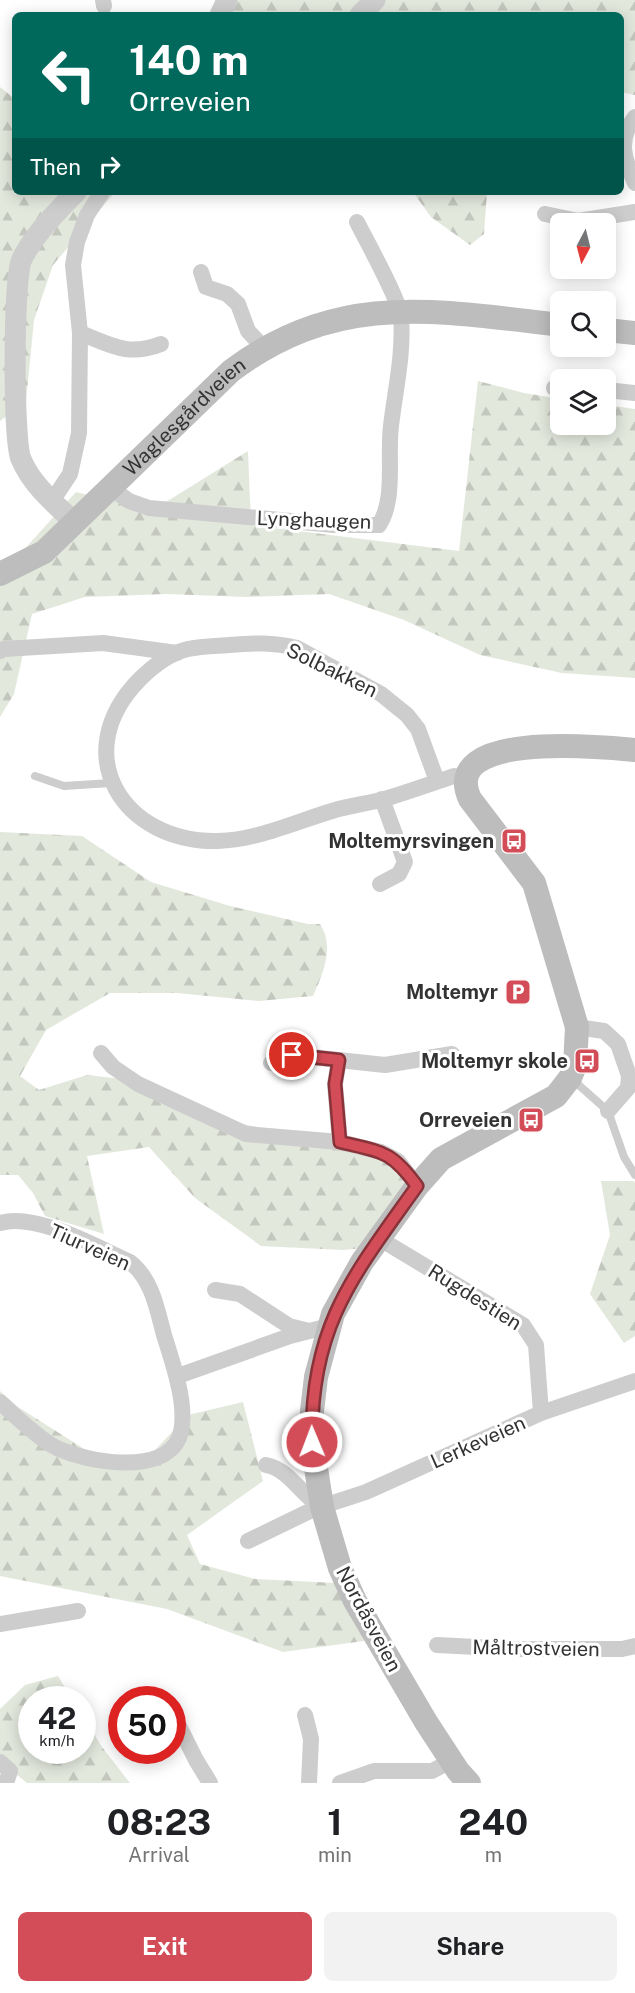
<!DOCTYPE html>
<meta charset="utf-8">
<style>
:root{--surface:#fff;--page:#f2f2f2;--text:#202124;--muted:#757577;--accent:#d24d57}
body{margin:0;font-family:"Public Sans",sans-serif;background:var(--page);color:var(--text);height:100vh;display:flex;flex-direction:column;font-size:22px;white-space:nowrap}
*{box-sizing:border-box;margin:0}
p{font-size:20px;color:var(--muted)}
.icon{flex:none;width:33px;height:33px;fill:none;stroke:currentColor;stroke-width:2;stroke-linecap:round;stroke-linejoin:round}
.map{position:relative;height:1783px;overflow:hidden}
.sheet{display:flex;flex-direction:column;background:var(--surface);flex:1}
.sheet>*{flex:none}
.top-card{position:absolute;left:12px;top:12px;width:612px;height:183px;border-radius:9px;box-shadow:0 3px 15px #0003;background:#00695c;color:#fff;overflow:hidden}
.needle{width:39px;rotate:187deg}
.buttons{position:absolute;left:550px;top:213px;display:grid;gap:12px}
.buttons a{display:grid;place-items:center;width:66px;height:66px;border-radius:9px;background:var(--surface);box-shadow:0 3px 15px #0003;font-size:30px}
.speed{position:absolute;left:18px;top:1686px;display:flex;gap:12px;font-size:30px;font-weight:700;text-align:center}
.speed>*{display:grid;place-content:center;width:78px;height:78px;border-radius:50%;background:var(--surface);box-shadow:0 3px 15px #0003;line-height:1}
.speed small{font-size:15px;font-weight:400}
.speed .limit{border:9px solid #d22;background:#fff;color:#111}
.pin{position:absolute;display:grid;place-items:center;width:51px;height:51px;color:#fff;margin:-26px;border:3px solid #fff;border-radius:50%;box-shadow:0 2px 6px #0007}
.me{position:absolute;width:66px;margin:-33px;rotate:359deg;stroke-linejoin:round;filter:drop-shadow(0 0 4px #0008)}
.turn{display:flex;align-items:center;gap:21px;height:126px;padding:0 18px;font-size:27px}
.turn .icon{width:78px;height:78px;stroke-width:2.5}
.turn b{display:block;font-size:42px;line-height:51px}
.then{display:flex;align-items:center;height:57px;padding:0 18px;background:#0003;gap:12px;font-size:22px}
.eta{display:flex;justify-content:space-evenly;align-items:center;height:102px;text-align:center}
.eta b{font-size:36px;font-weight:700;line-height:42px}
.primary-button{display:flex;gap:12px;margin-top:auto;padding:12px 18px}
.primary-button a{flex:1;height:69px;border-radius:9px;background:var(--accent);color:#fff;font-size:24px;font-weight:700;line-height:69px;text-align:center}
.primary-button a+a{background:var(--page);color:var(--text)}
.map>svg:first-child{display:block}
.forest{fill:url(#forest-firs)}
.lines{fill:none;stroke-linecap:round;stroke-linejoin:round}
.service{stroke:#cdcdcd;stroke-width:8}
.minor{stroke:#cdcdcd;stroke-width:16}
.tertiary{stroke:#cdcdcd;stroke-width:21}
.secondary{stroke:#bdbdbd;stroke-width:24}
.route-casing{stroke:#883239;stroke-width:15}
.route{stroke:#d24d57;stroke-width:10}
.labels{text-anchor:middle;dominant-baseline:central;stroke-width:6;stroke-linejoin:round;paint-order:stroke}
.street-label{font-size:20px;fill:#333;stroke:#fff}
.poi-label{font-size:20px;font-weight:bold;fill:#333;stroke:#fff;text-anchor:end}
</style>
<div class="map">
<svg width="635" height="1783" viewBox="0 0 635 1783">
<defs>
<pattern id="forest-firs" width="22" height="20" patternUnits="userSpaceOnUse" patternTransform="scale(1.5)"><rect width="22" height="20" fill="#e3e8dd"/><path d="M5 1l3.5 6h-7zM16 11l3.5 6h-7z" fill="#c3c7be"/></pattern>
</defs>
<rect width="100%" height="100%" fill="#fff"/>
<!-- forest -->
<g class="forest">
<polygon points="218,0 635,0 635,95 621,92 621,15 212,15"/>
<polygon points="0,87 15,99 15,192 115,192 53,265 34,320 26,402 0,421"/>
<polygon points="413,192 487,192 484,234 470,245 431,217"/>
<polygon points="478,381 524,393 561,399 561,424 606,424 606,405 635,409 635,678 562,673 480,655 404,620 329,594 246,597 166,594 85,597 32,614 14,694 0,717 0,565 21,553 76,492 97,497 166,502 248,451 251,525 459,551"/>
<path d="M0,832L82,836L151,882L230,906L308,924H320C335,947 323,973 313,996L259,1001L177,993H110L46,1030L20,1076L39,1090L87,1075L131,1080L205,1117L283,1132L365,1142L407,1175L386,1246L343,1250L261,1246L195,1198L149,1147L87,1156L104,1234L45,1216L33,1193L18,1175H0Z"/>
<polygon points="601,1181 634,1181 635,1183 635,1336 624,1343 590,1294 610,1235"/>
<polygon points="0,1391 18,1407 89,1452 142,1464 188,1415 243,1402 263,1481 187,1535 200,1564 255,1579 336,1583 370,1627 364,1641 283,1652 167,1609 0,1576"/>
<polygon points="58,1676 72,1699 32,1700 32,1750 82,1750 83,1716 102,1747 130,1783 27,1783 0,1761 0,1709 25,1685"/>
</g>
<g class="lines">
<!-- service -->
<g class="service">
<polyline points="35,776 64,786 111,783"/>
<polyline points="573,1080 608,1111 624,1157 635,1175"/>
</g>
<!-- minor -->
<g class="minor">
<polyline points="103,0 104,6"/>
<path d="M635,117C617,140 624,159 635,183"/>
<polyline points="545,214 578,221 635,212"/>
<polyline points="201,272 206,287 227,294 238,304 248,331 264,348"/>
<path d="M80,333C111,345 128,357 161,344"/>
<polyline points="554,388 561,388"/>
<polyline points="606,390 635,393"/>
<path d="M111,488L129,501L149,508L334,525H379C396,499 387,457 391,426C395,391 404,354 401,317C399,299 367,242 357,222"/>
<polyline points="52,501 70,474 79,433 80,333 73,265 77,242 87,215 102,192"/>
<polyline points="0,651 4,649 103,643 177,653"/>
<path d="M437,781L418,729L407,715L381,694L297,648C273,642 253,643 229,645C216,646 201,646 188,649C170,653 152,667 139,680C67,754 123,843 218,841C257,840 295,822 332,811C348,806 364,804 381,800C405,793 430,784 454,776L465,778"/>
<polyline points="380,884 399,874 405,862 382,799"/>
<polyline points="577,1027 604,1031 618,1044 629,1076 628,1088 608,1111"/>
<polyline points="101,1053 113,1067 138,1084 246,1134 340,1142 381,1152 398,1161 417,1186"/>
<polyline points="339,1060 335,1084 340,1142"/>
<polyline points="271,1063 292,1055 385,1065 452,1054"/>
<path d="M0,1223C36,1212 96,1247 130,1262C152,1279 157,1309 164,1335C172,1361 190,1410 179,1438C162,1476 87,1462 57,1448C40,1440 14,1415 0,1402"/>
<polyline points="380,1239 523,1325 536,1345 541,1413"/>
<polyline points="215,1290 240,1294 289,1326 309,1331"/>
<polyline points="178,1376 290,1336 329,1326"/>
<path d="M266,1465C291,1470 301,1496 322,1507"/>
<polyline points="248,1541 314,1509 366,1492 541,1413 635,1381"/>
<polyline points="0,1624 78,1611"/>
<polyline points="437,1645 515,1649 622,1649 635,1646"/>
<polyline points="173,1714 196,1760 210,1783"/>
<polyline points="305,1715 311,1739 309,1783"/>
<polyline points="0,1762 10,1771 6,1783"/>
<polyline points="340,1783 374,1771 432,1771 451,1761"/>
</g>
<!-- tertiary -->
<g class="tertiary">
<polyline points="220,15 227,0"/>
<polyline points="360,15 375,0"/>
<path d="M74,522C54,503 32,485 21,459C13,440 13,277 22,259C35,233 56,213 76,192"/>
</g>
<!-- secondary -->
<g class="secondary">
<polyline points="606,330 635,333"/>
<path id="s1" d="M0,574L44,552L231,371C338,290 437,311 561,325"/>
<path d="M469,1783L458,1771L426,1722L355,1601L340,1568L322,1507L312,1442V1411L316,1377L333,1314L362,1262L417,1186L441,1159L556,1096L570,1078L575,1066L577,1027L534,883L470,799C438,730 602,747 635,750"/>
</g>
</g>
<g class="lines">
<!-- route casing -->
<g class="route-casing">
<path id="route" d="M292,1055L339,1060L335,1084L340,1142C381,1152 391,1150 417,1186C353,1276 310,1326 312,1442"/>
</g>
<!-- route -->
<use href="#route" class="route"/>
</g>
<!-- icons -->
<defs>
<g id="bus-square" transform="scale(1.35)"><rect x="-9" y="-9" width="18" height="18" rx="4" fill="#d24d57" stroke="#fff"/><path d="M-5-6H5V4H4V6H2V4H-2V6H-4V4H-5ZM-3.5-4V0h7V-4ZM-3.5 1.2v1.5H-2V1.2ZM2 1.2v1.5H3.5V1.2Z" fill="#fff"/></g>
<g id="parking-square" transform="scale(1.35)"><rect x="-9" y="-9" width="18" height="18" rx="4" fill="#d24d57" stroke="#fff"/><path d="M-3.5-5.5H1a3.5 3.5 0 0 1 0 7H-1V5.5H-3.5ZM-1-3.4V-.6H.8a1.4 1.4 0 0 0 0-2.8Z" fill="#fff"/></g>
</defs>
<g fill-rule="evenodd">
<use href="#bus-square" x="514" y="841"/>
<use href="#parking-square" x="518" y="992"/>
<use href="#bus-square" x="587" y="1061"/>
<use href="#bus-square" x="531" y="1120"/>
</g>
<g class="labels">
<!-- street labels -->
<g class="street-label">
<text stroke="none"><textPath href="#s1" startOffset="244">Waglesgårdveien</textPath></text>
<text transform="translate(314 520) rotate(2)">Lynghaugen</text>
<text transform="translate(332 670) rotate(26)">Solbakken</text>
<text transform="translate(90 1247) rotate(24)">Tiurveien</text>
<text transform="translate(475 1297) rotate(32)">Rugdestien</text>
<text transform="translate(478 1442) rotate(-24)">Lerkeveien</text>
<text transform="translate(369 1619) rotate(62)">Nordåsveien</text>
<text transform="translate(536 1648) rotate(1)">Måltrostveien</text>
</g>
<!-- poi labels -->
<g class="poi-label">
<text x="494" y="841">Moltemyrsvingen</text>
<text x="498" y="992">Moltemyr</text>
<text x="568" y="1061">Moltemyr skole</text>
<text x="512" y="1120">Orreveien</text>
</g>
</g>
</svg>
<div class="buttons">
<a><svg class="needle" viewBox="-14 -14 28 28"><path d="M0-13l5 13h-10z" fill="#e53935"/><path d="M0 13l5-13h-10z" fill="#757577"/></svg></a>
<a><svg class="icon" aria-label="search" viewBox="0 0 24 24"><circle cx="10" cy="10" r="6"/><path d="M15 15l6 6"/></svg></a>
<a><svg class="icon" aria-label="layers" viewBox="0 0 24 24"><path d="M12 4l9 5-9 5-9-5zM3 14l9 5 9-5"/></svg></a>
</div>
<div class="speed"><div>42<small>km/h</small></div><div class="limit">50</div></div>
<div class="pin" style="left:292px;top:1055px;background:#d93025"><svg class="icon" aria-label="arrive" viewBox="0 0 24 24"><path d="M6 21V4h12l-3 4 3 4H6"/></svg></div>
<svg class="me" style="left:312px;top:1442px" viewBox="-20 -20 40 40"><circle r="17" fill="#d24d57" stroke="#fff" stroke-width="3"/><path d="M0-11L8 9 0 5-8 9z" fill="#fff"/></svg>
<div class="top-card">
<div class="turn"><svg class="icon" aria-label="left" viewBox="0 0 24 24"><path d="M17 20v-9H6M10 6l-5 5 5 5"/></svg><div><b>140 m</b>Orreveien</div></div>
<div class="then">Then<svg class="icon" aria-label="right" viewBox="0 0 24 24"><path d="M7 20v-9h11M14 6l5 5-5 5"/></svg></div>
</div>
</div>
<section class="sheet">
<div class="eta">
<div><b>08:23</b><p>Arrival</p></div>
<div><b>1</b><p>min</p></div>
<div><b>240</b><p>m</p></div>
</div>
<div class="primary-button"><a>Exit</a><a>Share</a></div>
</section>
